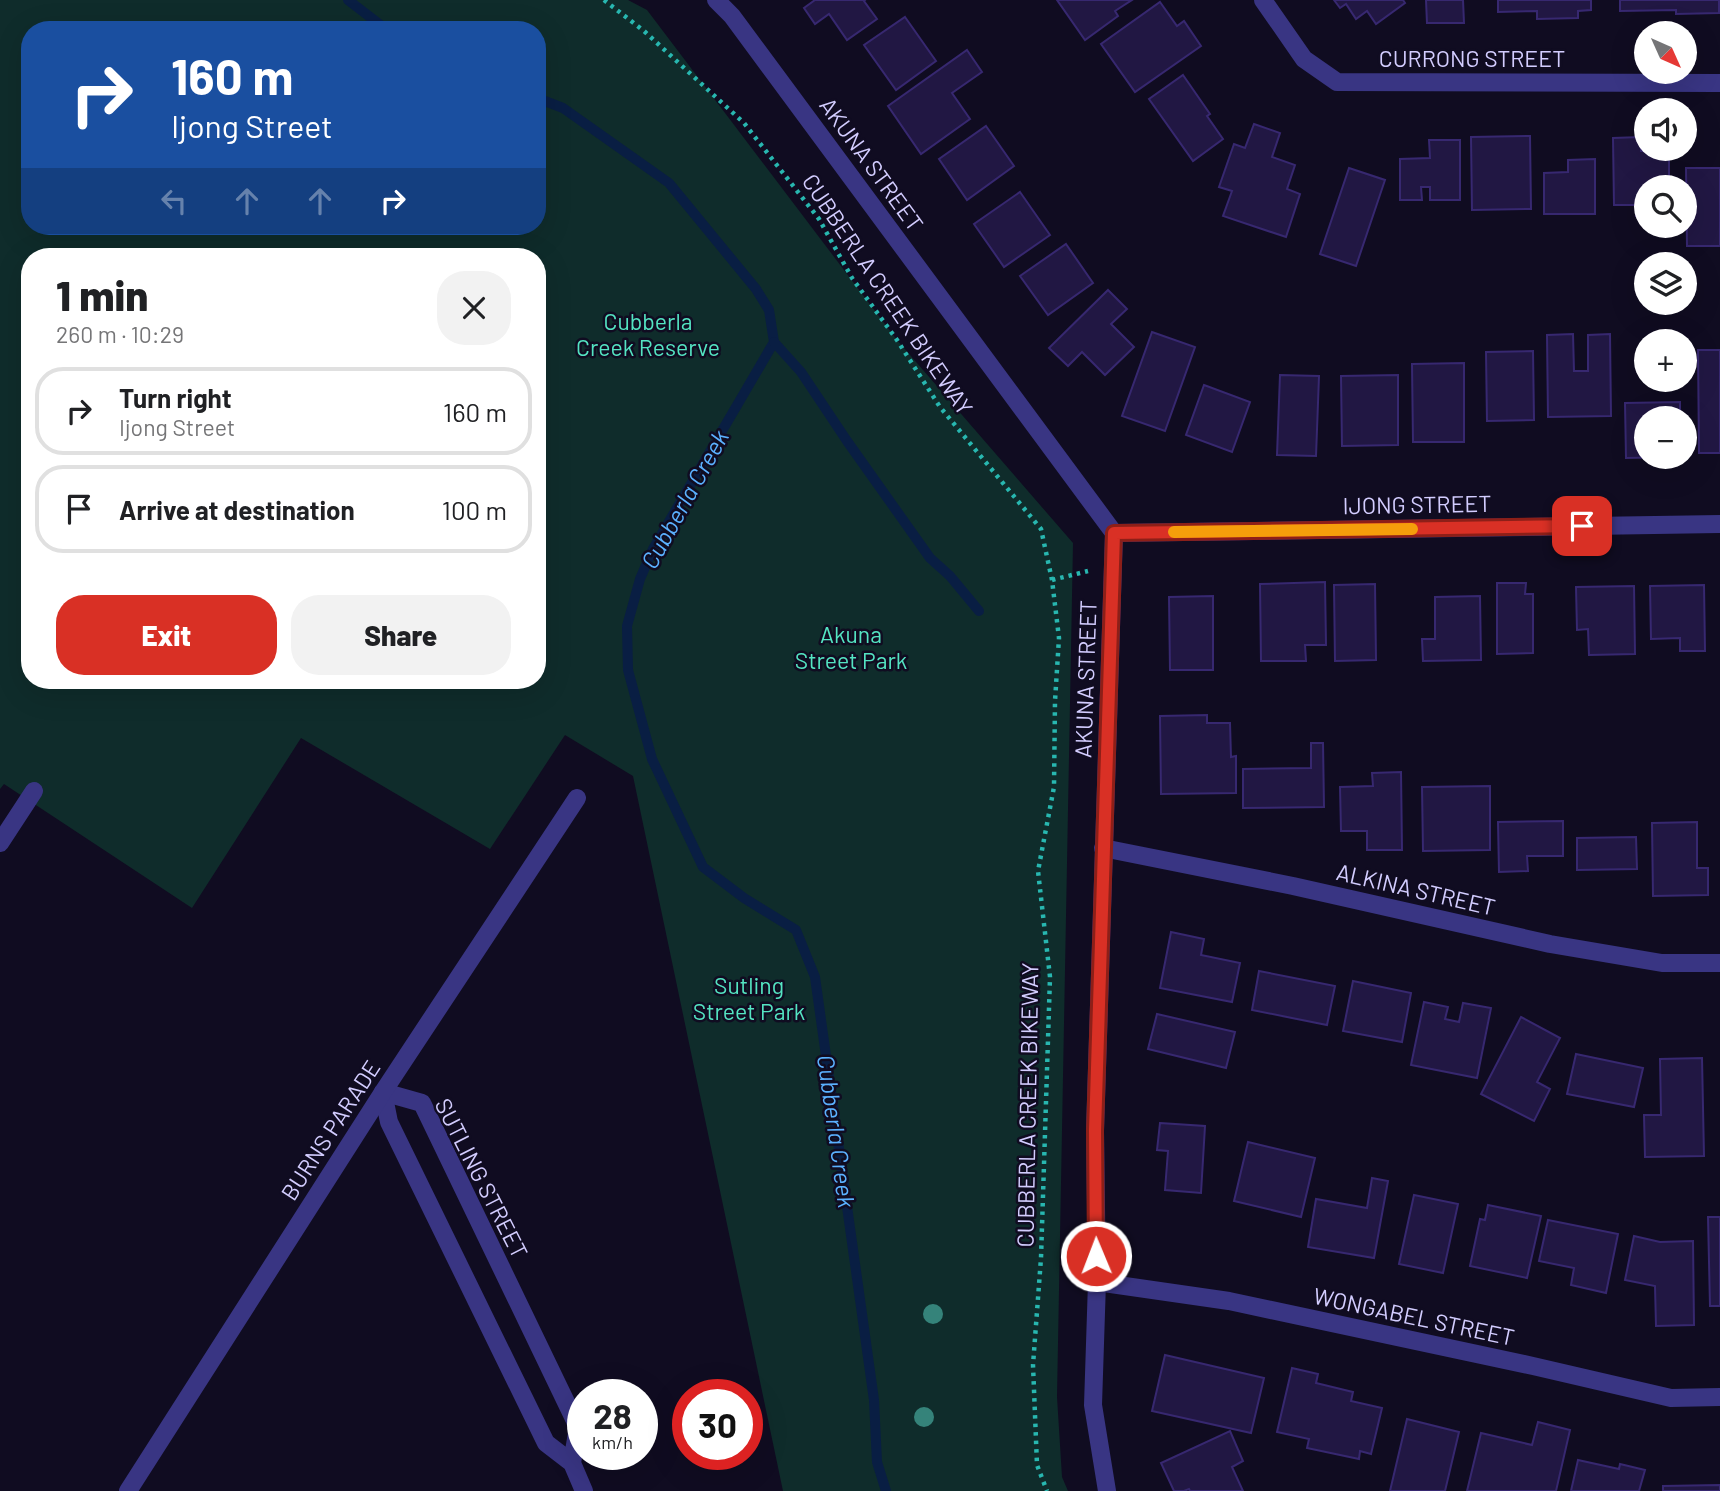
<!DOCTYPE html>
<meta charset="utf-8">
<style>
:root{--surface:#fff;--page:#f2f2f2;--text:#202124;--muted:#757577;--line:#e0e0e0;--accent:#d93025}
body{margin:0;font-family:Barlow,sans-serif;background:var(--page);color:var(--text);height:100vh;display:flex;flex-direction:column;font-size:26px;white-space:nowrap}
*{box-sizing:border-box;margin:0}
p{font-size:23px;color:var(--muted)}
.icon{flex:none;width:38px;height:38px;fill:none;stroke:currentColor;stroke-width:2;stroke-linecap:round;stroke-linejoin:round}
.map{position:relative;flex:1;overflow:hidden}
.drawer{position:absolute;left:21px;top:248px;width:525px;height:441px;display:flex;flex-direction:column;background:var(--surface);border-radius:28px;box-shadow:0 7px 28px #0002}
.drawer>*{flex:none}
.hud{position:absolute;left:21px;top:21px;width:525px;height:214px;border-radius:28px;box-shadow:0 7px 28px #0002;background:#1a4fa0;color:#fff;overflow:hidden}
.needle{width:46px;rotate:135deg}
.fabs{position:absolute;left:1634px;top:21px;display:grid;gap:14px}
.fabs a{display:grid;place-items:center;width:63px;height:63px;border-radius:50%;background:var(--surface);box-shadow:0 7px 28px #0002;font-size:35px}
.speed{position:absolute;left:567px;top:1379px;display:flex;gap:14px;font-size:35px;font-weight:700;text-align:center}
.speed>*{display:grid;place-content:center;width:91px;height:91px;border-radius:50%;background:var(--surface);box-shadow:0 7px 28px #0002;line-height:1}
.speed small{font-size:18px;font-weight:400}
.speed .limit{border:10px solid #d22;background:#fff;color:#111}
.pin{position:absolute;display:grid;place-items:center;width:60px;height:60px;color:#fff;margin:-30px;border-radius:14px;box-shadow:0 4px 10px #0006}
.me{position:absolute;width:77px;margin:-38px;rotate:359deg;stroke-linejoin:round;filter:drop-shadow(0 0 5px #0008)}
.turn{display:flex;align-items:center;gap:24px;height:147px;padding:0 35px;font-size:32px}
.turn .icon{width:91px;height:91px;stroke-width:2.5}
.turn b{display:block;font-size:49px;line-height:60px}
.lanes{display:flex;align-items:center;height:66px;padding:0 35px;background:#0003;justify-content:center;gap:35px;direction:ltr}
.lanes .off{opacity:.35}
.round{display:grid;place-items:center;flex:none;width:74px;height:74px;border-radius:28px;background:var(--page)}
.head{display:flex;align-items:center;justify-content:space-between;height:119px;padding:0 35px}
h1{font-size:42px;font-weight:800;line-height:52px}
.primary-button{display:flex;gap:14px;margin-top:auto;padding:14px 35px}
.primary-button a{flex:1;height:80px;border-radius:28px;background:var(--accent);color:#fff;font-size:28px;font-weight:800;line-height:80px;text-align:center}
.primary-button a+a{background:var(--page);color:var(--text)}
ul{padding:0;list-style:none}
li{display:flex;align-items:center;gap:21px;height:88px;margin:0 14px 10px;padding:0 21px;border:4px solid var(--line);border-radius:28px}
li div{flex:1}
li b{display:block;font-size:26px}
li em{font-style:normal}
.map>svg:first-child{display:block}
.green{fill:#0f2c2b;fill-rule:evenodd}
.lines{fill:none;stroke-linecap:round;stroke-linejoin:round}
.stream{stroke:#091e43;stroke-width:10}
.building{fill:#211743;stroke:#372870;stroke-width:2}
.path{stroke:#28b7b0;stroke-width:4.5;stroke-dasharray:3.5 5;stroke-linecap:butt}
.minor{stroke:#393583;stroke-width:18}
.tree{fill:#35837a}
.route-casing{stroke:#8d1f18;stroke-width:18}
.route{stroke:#d93025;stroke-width:12}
.slow{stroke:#f59e0b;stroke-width:12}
.labels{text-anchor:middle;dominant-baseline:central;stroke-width:5;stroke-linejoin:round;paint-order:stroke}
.street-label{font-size:23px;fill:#d3cdff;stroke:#100c21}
.park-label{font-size:23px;fill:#54e4c2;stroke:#100c21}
.water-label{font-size:24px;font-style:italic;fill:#5bb1ff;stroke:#100c21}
</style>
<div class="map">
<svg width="1720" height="1491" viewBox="0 0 1720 1491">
<rect width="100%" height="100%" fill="#100c21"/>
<!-- green -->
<path class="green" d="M0,0H628L647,10L897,340L1073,543L1057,1397L1062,1477L1068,1491H783L633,776L565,735L490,849L301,738L192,908L4,784L0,789ZM30,30H537V226H30ZM30,257H537V681H30Z"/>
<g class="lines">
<!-- stream -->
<g class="stream">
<polyline points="348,0 387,30"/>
<polyline points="537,98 563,108 669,183 756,289 769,310 774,342 653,549 640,579 627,626 628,670 652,759 703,867 744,898 796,930 815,977 874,1400 877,1462 886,1491"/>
<polyline points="774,342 801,372 847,441 930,558 950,576 979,611"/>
</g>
</g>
<!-- building -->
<g class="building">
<polygon points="815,0 865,0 864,1 877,19 847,40 829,14 815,24 804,8"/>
<polygon points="1057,0 1132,0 1115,11 1118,16 1085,40"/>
<polygon points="1334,0 1403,0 1405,3 1376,24 1367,11 1356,19 1346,4 1340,8"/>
<polygon points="1426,0 1463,0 1464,23 1427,23"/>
<polygon points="1498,0 1591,0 1591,10 1578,11 1578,18 1537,19 1537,11 1498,12"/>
<polygon points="1620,0 1719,0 1719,13 1676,14 1676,10 1620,11"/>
<polygon points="1160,2 1177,26 1184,21 1201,46 1135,92 1101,44"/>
<polygon points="905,17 936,61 896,90 864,45"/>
<polygon points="967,50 982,72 952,93 970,119 921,154 888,106"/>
<polygon points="1183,75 1210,114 1207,116 1223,139 1193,161 1149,99"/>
<polygon points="1254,124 1280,133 1272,157 1295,165 1287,189 1300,194 1286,237 1223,216 1232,191 1219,187 1234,144 1245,148"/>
<polygon points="986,126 1014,166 967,200 939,159"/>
<polygon points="1530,136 1531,209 1472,210 1471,137"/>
<polygon points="1641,137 1641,151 1669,151 1669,187 1647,187 1647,215 1636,216 1636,205 1614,205 1613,138"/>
<polygon points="1429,140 1460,140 1460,200 1430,200 1430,187 1421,187 1422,200 1400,200 1400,159 1430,158"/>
<polygon points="1595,159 1595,214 1544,214 1544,173 1568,172 1568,160"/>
<polygon points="1349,168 1385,180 1356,266 1320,254"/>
<polygon points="1686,168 1720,168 1720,246 1687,246"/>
<polygon points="1020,192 1050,235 1004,267 974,224"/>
<polygon points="1066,244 1093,283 1048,315 1020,276"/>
<polygon points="1108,290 1127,309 1111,324 1134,347 1105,375 1082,352 1068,366 1049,348"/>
<polygon points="1152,332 1195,347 1165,431 1122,416"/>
<polygon points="1573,334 1574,371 1588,371 1588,335 1610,334 1611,416 1548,417 1547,335"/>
<polygon points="1698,350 1720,350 1720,453 1699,453"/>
<polygon points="1533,351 1534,420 1487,421 1486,352"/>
<polygon points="1464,363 1464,442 1413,442 1412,364"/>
<polygon points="1280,375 1319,376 1316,456 1277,455"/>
<polygon points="1398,375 1398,445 1342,446 1341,376"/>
<polygon points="1204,385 1250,402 1232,452 1186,435"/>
<polygon points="1680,402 1680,418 1647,418 1647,457 1677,457 1626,458 1625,403"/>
<polygon points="1325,582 1326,645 1305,645 1306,661 1261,661 1260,584"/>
<polygon points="1497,583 1526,583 1525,594 1533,594 1533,653 1497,654"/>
<polygon points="1375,584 1376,660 1335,661 1334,585"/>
<polygon points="1704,585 1705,651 1680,651 1680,638 1651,639 1650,586"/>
<polygon points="1634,586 1635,654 1589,655 1588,629 1577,630 1576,587"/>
<polygon points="1213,596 1213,670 1170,670 1169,597"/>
<polygon points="1480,596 1481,660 1423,661 1422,639 1435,639 1435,597"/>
<polygon points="1207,715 1207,723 1230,723 1231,757 1236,756 1236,793 1161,794 1160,716"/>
<polygon points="1311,743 1323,743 1324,807 1243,808 1243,769 1311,768"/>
<polygon points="1401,772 1402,850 1367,850 1367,831 1341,831 1340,787 1373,786 1372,773"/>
<polygon points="1490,786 1490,850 1423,851 1422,787"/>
<polygon points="1563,821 1563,856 1527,856 1528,871 1499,872 1498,822"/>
<polygon points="1697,822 1697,868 1708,868 1708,895 1653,896 1652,823"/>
<polygon points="1636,837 1637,869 1577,870 1577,838"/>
<polygon points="1171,932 1204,939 1201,955 1240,963 1232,1002 1160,988"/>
<polygon points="1259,971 1335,986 1327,1025 1252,1010"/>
<polygon points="1353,981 1411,993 1402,1042 1343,1031"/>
<polygon points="1424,1002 1448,1007 1445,1019 1459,1022 1463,1003 1491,1008 1477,1078 1411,1065"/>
<polygon points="1157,1014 1235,1032 1226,1068 1148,1049"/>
<polygon points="1521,1017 1560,1038 1537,1082 1550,1089 1534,1121 1481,1094"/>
<polygon points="1576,1054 1643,1068 1634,1107 1567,1094"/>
<polygon points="1702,1058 1704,1156 1645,1157 1644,1115 1661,1115 1660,1059"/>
<polygon points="1160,1123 1205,1126 1201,1193 1165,1190 1168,1151 1157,1150"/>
<polygon points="1248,1142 1315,1158 1301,1217 1234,1201"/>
<polygon points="1372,1178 1388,1181 1374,1258 1308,1247 1316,1199 1367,1208"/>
<polygon points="1414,1195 1458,1204 1443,1273 1399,1264"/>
<polygon points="1488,1205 1541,1216 1527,1278 1470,1266 1480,1219 1485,1220"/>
<polygon points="1708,1217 1720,1217 1720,1306 1710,1306"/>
<polygon points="1548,1220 1618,1234 1606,1293 1571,1285 1574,1268 1539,1261"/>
<polygon points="1634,1236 1660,1242 1693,1241 1694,1325 1656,1326 1655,1286 1625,1280"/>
<polygon points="1165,1355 1264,1378 1251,1433 1152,1411"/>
<polygon points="1292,1368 1318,1374 1316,1383 1353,1392 1351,1401 1382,1408 1371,1454 1360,1451 1359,1459 1307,1448 1309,1439 1277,1432"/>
<polygon points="1407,1419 1459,1432 1445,1491 1390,1491"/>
<polygon points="1538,1422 1570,1430 1556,1491 1467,1491 1481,1433 1532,1445"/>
<polygon points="1230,1431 1243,1461 1232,1467 1243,1491 1190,1491 1189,1489 1184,1491 1174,1491 1161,1463"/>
<polygon points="1578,1460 1619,1469 1620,1464 1645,1470 1639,1491 1571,1491"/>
<polygon points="1720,1485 1720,1491 1663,1491 1663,1486"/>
</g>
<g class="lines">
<!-- path -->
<g class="path">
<polyline points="604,0 644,31 744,123 819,219 852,278 897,340 940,407 1041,529 1052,580 1059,638 1055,701 1054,787 1038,871 1050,977 1041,1258 1033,1365 1037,1465 1047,1491"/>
<polyline points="1052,580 1088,571"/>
</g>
<!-- minor -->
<g class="minor">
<polyline points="716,0 732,16 1114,533 1095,1131 1097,1282 1093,1405 1107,1491"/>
<polyline points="1263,0 1304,59 1337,82 1720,83"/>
<polyline points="1114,533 1720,524"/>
<polyline points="0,843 34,791"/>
<polyline points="1103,848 1293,886 1550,944 1662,963 1720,963"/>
<polyline points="1097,1282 1229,1301 1533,1366 1671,1398 1720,1397"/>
<polyline points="572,1463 578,1427 422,1103 383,1092 389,1122 546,1443 572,1463 584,1491"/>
<polyline points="128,1491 383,1092 577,798"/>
</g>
</g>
<!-- trees -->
<g class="tree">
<circle cx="933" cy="1314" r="10"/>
<circle cx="924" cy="1417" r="10"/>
</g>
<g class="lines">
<!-- route casing -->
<g class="route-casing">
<polyline id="route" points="1096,1256 1095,1131 1114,533 1582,526"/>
</g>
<!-- route -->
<use href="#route" class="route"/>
<!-- slow -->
<polyline class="slow" points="1174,532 1412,529"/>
</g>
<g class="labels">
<!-- street labels -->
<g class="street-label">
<text x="1472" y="58">CURRONG STREET</text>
<text transform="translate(872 164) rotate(54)">AKUNA STREET</text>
<text transform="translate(888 294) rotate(56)">CUBBERLA CREEK BIKEWAY</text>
<text transform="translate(1417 504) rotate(-1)">IJONG STREET</text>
<text transform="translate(1085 679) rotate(-88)">AKUNA STREET</text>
<text transform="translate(1416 889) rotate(13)">ALKINA STREET</text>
<text transform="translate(1027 1105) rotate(-89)">CUBBERLA CREEK BIKEWAY</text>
<text transform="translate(330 1130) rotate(-57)">BURNS PARADE</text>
<text transform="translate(482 1178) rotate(63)">SUTLING STREET</text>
<text transform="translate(1414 1316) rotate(12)">WONGABEL STREET</text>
</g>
<!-- park labels -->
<g class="park-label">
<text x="648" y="321">Cubberla<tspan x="648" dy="26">Creek Reserve</tspan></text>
<text x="851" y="634">Akuna<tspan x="851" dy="26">Street Park</tspan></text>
<text x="749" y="985">Sutling<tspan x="749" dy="26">Street Park</tspan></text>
</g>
<!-- water labels -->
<g class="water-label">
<text transform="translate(684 499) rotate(-61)">Cubberla Creek</text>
<text transform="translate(837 1131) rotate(82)">Cubberla Creek</text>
</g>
</g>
</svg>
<div class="fabs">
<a><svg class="needle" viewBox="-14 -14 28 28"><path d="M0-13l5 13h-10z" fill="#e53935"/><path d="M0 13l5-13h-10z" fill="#757577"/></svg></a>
<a><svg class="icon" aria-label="sound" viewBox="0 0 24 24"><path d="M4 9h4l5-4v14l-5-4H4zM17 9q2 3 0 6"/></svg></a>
<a><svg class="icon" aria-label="search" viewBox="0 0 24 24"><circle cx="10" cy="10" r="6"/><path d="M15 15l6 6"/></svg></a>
<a><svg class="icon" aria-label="layers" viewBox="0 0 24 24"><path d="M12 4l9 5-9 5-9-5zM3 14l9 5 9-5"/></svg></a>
<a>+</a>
<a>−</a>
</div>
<div class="speed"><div>28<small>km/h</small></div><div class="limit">30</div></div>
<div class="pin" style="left:1582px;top:526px;background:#d93025"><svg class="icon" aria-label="arrive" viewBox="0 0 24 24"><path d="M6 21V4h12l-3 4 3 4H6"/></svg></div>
<svg class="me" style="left:1096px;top:1256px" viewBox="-20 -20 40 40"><circle r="17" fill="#d93025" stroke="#fff" stroke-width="3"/><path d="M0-11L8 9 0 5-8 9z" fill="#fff"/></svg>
<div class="hud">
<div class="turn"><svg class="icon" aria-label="right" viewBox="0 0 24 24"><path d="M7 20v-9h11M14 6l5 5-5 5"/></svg><div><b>160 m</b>Ijong Street</div></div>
<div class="lanes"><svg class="icon off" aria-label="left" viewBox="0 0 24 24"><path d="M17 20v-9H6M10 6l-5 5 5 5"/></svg><svg class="icon off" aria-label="ahead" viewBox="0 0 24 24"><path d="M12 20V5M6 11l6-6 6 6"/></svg><svg class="icon off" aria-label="ahead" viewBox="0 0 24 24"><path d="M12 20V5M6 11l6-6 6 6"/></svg><svg class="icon" aria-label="right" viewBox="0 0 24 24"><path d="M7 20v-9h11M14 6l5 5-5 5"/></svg></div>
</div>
<section class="drawer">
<div class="head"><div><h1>1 min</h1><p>260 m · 10:29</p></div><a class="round"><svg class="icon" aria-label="close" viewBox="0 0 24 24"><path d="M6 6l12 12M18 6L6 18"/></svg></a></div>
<ul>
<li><svg class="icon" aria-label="right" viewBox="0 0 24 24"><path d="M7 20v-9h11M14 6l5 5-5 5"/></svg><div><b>Turn right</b><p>Ijong Street</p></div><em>160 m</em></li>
<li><svg class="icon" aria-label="arrive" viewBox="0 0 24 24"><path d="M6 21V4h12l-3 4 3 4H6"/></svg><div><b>Arrive at destination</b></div><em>100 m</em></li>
</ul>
<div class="primary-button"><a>Exit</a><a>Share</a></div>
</section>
</div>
